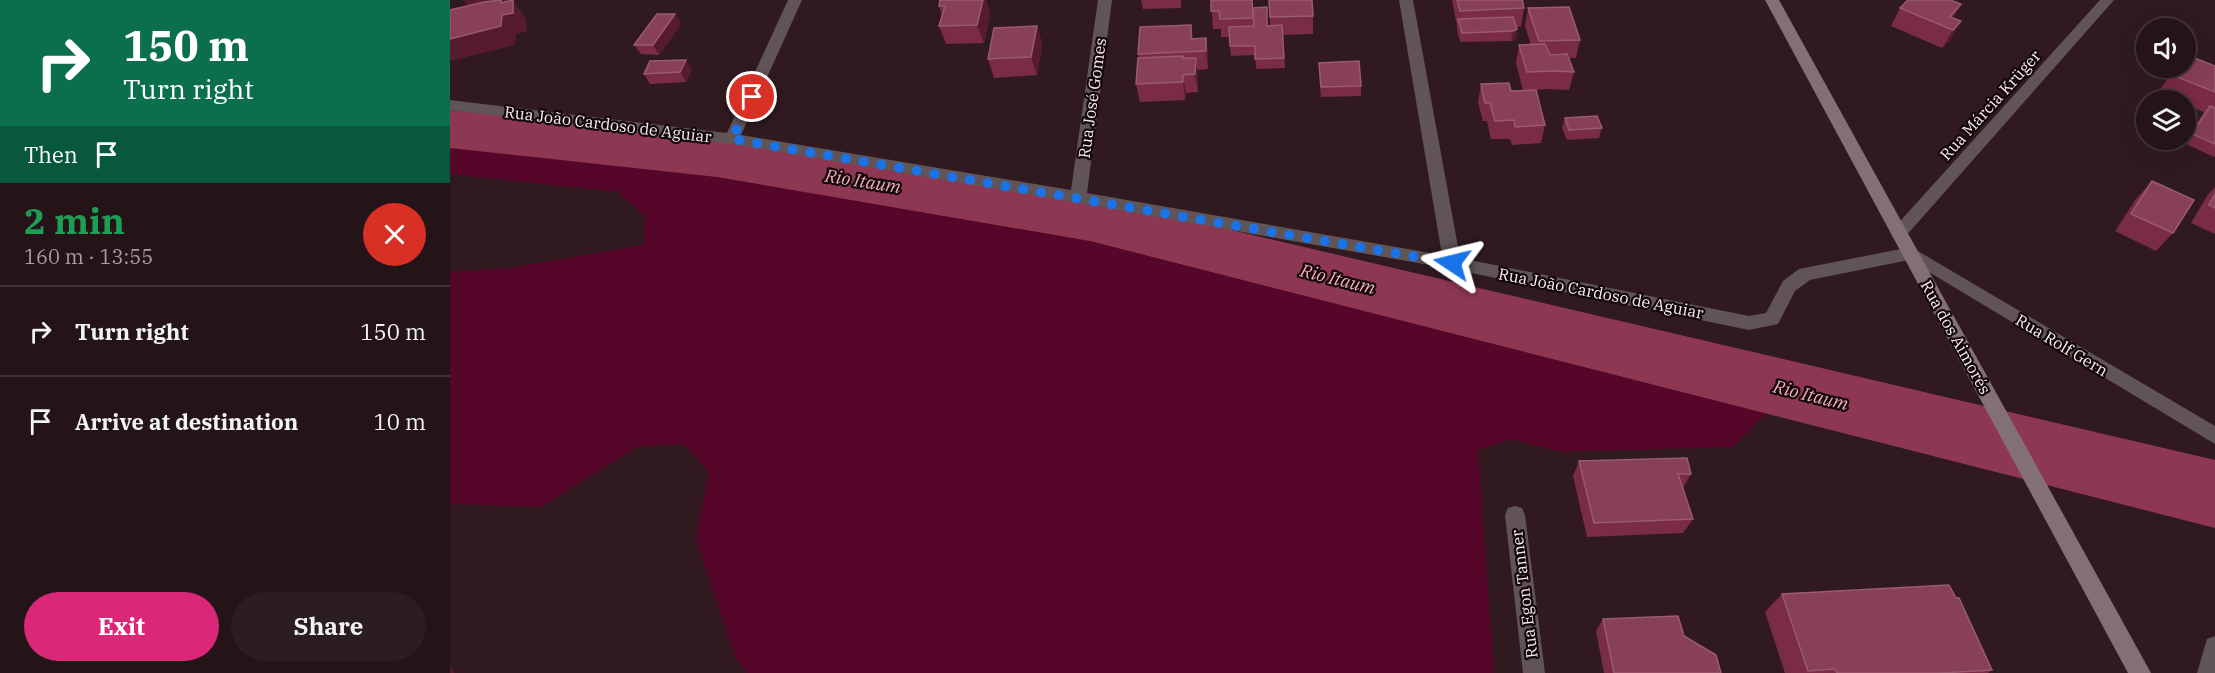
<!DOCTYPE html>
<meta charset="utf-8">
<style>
:root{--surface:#241418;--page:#2c1d21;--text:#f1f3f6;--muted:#a39ea2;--line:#413337;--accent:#db2777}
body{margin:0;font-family:"IBM Plex Serif",serif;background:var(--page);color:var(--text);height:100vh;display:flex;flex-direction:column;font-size:22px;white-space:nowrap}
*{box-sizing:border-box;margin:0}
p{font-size:20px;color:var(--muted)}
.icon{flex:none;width:33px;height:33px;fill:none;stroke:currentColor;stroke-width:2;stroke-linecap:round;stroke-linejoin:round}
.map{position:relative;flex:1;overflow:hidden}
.side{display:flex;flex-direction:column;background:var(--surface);width:450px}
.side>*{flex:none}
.guide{background:#0b6e4f;color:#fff;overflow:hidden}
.fabs{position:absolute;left:1686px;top:18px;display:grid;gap:12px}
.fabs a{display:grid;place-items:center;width:60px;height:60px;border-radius:50%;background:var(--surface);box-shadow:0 6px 24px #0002,0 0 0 2px var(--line);font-size:30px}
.pin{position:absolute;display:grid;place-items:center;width:51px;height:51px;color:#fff;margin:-26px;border:3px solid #fff;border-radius:50%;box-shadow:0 2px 6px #0007}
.me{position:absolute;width:66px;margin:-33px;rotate:280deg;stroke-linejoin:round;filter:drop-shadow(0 0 4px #0008)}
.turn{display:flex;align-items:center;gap:21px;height:126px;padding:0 24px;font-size:27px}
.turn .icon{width:78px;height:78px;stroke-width:2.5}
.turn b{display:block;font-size:42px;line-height:51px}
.then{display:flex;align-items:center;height:57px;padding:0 24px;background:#0003;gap:12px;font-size:22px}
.round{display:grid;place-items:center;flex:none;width:63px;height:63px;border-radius:32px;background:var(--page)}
.summary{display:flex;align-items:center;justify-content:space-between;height:102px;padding:0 24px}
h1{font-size:36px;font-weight:800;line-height:45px;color:#1e9e55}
.action{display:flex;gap:12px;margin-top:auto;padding:12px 24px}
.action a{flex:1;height:69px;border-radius:36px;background:var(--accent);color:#fff;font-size:24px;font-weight:800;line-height:69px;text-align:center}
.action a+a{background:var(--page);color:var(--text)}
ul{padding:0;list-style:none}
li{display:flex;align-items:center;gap:18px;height:90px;padding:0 24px;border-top:2px solid var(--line)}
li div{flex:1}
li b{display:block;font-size:22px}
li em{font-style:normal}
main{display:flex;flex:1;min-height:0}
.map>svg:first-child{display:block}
.green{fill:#560628}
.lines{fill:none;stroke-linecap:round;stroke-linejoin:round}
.river{fill:#8d3752;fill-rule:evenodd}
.street{fill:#605456;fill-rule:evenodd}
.secondary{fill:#837074;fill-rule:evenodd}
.wall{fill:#7a2b47}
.shaded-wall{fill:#561b30}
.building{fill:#883f59;stroke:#9a5a70;stroke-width:1.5}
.route{stroke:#1a73e8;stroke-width:10;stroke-dasharray:0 18}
.labels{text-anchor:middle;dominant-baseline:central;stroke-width:4.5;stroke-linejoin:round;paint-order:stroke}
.street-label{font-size:16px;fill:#fcecef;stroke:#12080a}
.water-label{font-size:18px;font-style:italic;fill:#f5abbd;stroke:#12080a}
</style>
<main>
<section class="side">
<div class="guide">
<div class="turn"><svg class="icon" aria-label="right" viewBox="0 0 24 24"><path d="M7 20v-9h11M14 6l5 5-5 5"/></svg><div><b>150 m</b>Turn right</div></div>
<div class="then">Then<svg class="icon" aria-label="arrive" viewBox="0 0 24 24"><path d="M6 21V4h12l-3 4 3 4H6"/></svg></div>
</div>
<div class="summary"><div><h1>2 min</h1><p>160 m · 13:55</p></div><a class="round" style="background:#d93025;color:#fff"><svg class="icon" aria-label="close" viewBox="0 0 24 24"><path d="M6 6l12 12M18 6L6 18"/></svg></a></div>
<ul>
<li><svg class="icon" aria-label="right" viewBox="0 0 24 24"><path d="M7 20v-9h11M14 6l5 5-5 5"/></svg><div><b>Turn right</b></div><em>150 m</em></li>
<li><svg class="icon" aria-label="arrive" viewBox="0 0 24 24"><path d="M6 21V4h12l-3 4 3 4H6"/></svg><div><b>Arrive at destination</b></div><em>10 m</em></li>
</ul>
<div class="action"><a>Exit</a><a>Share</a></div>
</section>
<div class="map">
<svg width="1765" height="673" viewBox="0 0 1765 673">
<rect width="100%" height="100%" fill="#301a20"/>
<!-- green -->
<polygon class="green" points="0,138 258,165 575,219 807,267 1041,331 1208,370 1217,384 1323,406 1283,447 1111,452 1062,439 1028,450 1044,673 297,673 285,658 246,540 259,473 234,444 187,447 91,507 0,504 0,272 59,268 193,245 195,217 168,192 0,174"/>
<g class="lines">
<!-- river -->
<polygon class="river" points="0,110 267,137 640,197 1765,460 1765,528 640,241 267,177 0,148"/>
<!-- street -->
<g class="street">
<polygon points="338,0 352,0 291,135 621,190 648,0 662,0 637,193 992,255 949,0 963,0 1010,258 1299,316 1316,313 1333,281 1349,269 1461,247 1765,426 1765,444 1459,260 1360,280 1345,291 1328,324 1299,330 1002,269 628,203 282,144 0,110 0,100 277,133"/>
<polygon points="1650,0 1664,0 1455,237 1443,237 1441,233 1443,229"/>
<polygon points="1065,506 1072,508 1075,515 1095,673 1073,673 1055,515 1058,508"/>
<polygon points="1765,636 1765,673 1747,673 1757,639"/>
</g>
<!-- secondary -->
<polygon class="secondary" points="1315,0 1329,0 1701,673 1678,673"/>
</g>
<!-- wall -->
<g class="wall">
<polygon points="490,0 536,0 540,14 534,43 496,44 489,26 492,15 489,6"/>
<polygon points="691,0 731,0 731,8 693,9"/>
<polygon points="761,0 803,0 803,8 818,26 820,26 819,0 863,16 863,34 833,35 835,68 806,69 805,55 781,56 779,37 771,37 771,29 763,29"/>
<polygon points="1002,0 1074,0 1073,3 1074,8 1071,27 1067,27 1067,29 1066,39 1061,41 1010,42 1007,29 1007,26"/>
<polygon points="1511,4 1503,18 1511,21 1500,40 1492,48 1441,26 1450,8"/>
<polygon points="1078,8 1130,40 1126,58 1119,58 1124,72 1119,90 1099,89 1086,90 1095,125 1091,143 1062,145 1060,139 1041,139 1037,121 1033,121 1028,102 1031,84 1061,91 1073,90 1066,63 1069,45 1081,45 1075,26"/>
<polygon points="225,14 231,24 209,55 191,54 184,45"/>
<polygon points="741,25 743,39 756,38 758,56 758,69 747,70 748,92 736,93 735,100 690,102 686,84 689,58 688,54"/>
<polygon points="587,26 592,44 587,75 544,78 538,59"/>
<polygon points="1765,66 1765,156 1764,157 1734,143 1754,112 1736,105 1736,100 1725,100 1707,93 1726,68"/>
<polygon points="242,69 236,82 200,84 194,74"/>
<polygon points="869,72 911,86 911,96 871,97"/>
<polygon points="1115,118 1152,128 1149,138 1117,140 1112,128"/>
<polygon points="1702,181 1723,233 1706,251 1665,231 1686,199"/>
<polygon points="1765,187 1765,234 1741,223 1757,196"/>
<polygon points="1129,461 1241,474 1233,488 1243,519 1233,533 1137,537 1123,476"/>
<polygon points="1332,594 1542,670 1538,673 1335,673 1315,612"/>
<polygon points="1153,619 1271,673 1154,673 1146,631"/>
</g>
<!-- shaded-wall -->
<g class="shaded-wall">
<polygon points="13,0 68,0 63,1 76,19 77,31 66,34 65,45 0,61 0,39 22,11"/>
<polygon points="533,0 536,0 540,14 534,43 527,25"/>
<polygon points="1511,4 1501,23 1500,17"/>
<polygon points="225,14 231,24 209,55 203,45"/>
<polygon points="1511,21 1500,40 1492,48 1503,30"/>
<polygon points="587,26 592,44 587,75 581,57"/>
<polygon points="1067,29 1066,39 1061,41 1063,31"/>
<polygon points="756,38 758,56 758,69 756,51"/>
<polygon points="746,58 748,76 748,92 745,74"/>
<polygon points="236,60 242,69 236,82 230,72"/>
<polygon points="733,75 736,93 735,100 733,82"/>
<polygon points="0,666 5,673 0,673"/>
</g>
<!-- building -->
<g class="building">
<polygon points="51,0 51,3 63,0 63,13 52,15 51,26 0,39 0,10 34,2"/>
<polygon points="490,0 533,0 527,25 489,26 495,6 489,6"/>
<polygon points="761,0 802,0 803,18 770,19 769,11 761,11"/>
<polygon points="819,0 862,0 863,16 820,17"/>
<polygon points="1007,0 1072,0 1074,8 1010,11"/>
<polygon points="1458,0 1500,0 1511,4 1500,17 1511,21 1503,30 1450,8"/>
<polygon points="817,7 817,26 832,25 834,58 805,59 805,46 780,46 779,27 804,26 803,8"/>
<polygon points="1119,7 1130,40 1089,41 1078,8"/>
<polygon points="207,14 225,14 203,45 184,45"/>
<polygon points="1063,17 1067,29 1063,31 1012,33 1008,19"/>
<polygon points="741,25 741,39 756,38 756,51 688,54 690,27"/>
<polygon points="587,26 581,57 538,59 544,28"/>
<polygon points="1095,44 1100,55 1117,54 1124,72 1103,71 1077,72 1069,45"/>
<polygon points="1737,55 1765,66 1765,92 1722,75 1728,68 1736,68 1736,56"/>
<polygon points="733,56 733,58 746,58 745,74 733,75 733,82 686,84 688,58"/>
<polygon points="236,60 230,72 194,74 200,61"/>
<polygon points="909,61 911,86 871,87 869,63"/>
<polygon points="1059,83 1061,91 1086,90 1095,125 1065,127 1064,120 1045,121 1040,103 1035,103 1031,84"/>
<polygon points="1760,106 1765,108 1765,144 1742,134"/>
<polygon points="1147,116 1152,128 1119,130 1115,118"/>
<polygon points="1702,181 1744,200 1723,233 1681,214"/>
<polygon points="1765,194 1765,208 1759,205"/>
<polygon points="1237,458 1241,474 1228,474 1243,519 1144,523 1129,461"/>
<polygon points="1499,585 1506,598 1509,598 1542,670 1491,673 1387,673 1385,669 1358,671 1332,594"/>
<polygon points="1228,616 1234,636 1266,655 1271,673 1164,673 1153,619"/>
</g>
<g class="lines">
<!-- route -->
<polyline class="route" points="302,97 282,139 1002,263"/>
</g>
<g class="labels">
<!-- street labels -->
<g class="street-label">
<text transform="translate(642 98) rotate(-82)">Rua José Gomes</text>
<text transform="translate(1540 105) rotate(-48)">Rua Márcia Krüger</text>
<text transform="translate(158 124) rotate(7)">Rua João Cardoso de Aguiar</text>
<text transform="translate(1151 293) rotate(11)">Rua João Cardoso de Aguiar</text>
<text transform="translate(1506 337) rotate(61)">Rua dos Aimorés</text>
<text transform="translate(1612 345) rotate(31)">Rua Rolf Gern</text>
<text transform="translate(1074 594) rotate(-97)">Rua Egon Tanner</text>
</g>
<!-- water labels -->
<g class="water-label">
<text transform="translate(413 181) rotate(9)">Rio Itaum</text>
<text transform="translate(888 279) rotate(14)">Rio Itaum</text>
<text transform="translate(1361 395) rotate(14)">Rio Itaum</text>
</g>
</g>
</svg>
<div class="fabs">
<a><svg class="icon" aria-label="sound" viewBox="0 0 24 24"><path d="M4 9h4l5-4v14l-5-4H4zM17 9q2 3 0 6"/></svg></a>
<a><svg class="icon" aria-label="layers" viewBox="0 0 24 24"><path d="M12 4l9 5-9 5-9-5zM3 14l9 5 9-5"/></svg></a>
</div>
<div class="pin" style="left:302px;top:97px;background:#d93025"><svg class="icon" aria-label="arrive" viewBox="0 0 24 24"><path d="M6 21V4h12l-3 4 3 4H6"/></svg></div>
<svg class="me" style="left:1002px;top:263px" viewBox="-20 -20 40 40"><path d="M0-17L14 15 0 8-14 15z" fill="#1a73e8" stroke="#fff" stroke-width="4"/></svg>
</div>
</main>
